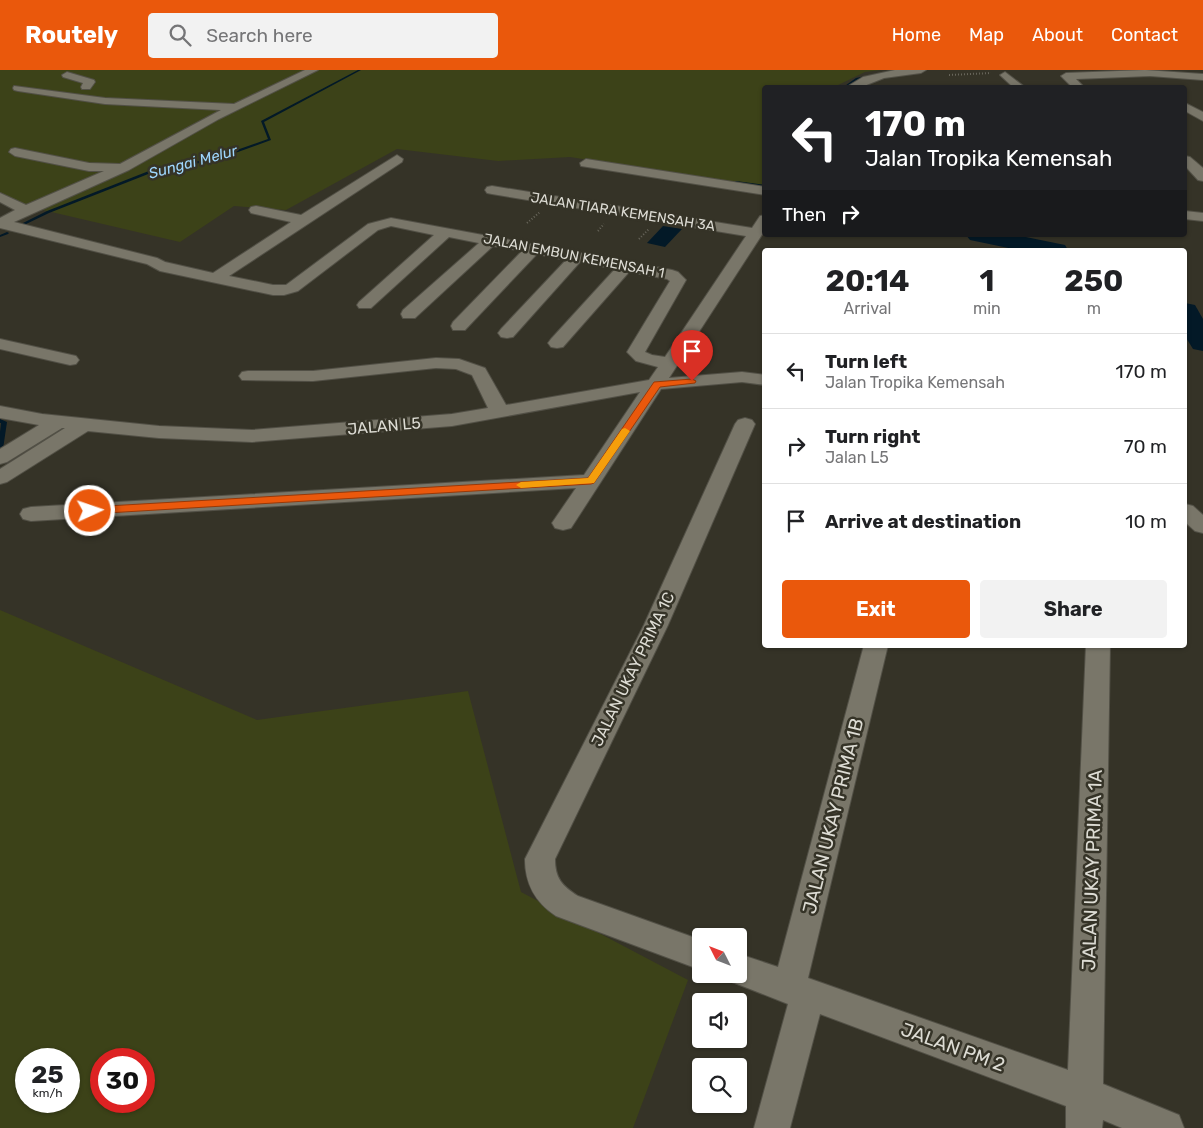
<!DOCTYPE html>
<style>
:root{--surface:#fff;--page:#f2f2f2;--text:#202124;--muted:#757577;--line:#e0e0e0;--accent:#ea580c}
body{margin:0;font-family:Rubik,sans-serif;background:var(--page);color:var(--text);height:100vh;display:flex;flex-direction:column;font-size:19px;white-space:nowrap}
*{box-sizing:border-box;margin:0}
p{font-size:16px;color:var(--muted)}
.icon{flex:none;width:28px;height:28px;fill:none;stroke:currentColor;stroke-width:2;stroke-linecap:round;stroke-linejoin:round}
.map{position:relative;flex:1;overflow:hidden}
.panel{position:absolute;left:762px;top:178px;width:425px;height:400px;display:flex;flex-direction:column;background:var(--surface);border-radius:5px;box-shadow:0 1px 4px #0004}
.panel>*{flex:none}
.guide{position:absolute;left:762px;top:15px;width:425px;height:152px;border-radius:5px;box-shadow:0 1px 4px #0004;background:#202124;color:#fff;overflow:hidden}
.needle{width:32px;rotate:312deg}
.controls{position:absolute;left:692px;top:858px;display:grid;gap:10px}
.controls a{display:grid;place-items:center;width:55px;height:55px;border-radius:5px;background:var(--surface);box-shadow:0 1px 4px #0004;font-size:25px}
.speed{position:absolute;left:15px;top:978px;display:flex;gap:10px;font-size:25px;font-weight:700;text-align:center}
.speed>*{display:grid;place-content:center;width:65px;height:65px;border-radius:50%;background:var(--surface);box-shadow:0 1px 4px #0004;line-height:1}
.speed small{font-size:12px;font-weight:400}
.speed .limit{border:8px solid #d22;background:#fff;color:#111}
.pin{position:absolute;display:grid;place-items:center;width:42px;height:42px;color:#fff;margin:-51px -21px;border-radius:50% 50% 50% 0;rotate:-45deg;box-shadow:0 0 5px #0007}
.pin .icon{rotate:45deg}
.me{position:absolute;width:55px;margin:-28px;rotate:87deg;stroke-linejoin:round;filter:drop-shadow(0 0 4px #0008)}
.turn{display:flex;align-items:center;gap:18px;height:105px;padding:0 20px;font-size:22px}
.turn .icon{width:65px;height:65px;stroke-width:2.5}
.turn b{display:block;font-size:35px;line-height:42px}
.then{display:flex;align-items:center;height:48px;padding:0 20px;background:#0003;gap:10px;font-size:19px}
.eta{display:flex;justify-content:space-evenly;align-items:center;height:85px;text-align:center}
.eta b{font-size:30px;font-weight:700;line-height:35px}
.primary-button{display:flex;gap:10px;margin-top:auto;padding:10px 20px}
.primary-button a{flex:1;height:58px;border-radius:5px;background:var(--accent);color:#fff;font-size:20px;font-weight:700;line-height:58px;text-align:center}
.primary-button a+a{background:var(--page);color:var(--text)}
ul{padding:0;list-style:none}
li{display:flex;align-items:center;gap:15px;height:75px;padding:0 20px;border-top:1px solid var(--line)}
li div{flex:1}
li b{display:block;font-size:19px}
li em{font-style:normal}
header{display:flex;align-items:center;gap:30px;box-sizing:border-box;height:70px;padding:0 25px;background:var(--accent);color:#fff}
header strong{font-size:24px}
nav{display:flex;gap:28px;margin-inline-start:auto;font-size:18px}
.search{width:350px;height:45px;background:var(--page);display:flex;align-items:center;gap:12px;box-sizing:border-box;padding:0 18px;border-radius:5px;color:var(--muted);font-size:19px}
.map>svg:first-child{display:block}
.green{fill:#3c4218;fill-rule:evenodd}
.water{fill:#031927}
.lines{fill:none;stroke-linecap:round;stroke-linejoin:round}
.stream{fill:#031927;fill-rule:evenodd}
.river{fill:#031927;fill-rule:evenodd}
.minor-casing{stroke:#525046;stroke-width:2}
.path{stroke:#68665b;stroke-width:2;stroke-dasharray:1 2;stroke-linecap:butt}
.minor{fill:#797669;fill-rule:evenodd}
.route{fill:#ea580c;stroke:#983908}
.slow{fill:#f59e0b}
.labels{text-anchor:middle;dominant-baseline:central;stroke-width:5;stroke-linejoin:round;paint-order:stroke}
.far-street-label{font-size:14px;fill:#dddcd4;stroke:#353327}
.far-water-label{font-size:15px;font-style:italic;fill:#9ed6fc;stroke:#353327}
.street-label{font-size:16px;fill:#dddcd4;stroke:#353327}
.near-street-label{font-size:19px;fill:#dddcd4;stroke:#353327}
</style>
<header>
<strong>Routely</strong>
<div class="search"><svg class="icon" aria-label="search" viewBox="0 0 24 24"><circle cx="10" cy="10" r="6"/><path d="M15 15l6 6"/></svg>Search here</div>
<nav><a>Home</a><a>Map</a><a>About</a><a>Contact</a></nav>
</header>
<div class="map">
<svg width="1203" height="1058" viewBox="0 0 1203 1058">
<rect width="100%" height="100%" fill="#353327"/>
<!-- green -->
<g class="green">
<polygon points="0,0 881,0 865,2 834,17 765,18 765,118 570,87 498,91 397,79 286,140 234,136 180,172 0,130"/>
<path d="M0,540L257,650L468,621L521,822L688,910L633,1058H0ZM26,989H69V1031H26ZM101,989H144V1031H101Z"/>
</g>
<!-- water -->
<polygon class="water" points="663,156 682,159 665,177 647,173"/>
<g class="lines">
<!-- stream -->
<g class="stream">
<polygon points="358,0 361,0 264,52 271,70 213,91 161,99 49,143 24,155 21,154 47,141 159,97 211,89 268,69 261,51"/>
<polygon points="894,0 899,0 858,10 846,18 842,18 856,8"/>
<polygon points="736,111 765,115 765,117 735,113 734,112"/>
<polygon points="7,162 9,163 8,164 0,167 0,165"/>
<polygon points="0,349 7,352 3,379 0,381 0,362 1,353 0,353"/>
</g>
<!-- river -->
<g class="river">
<polygon points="966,165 1016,165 1065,175 1068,180 1018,180 970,170"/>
<polygon points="1185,233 1195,235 1203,249 1203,281 1193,279 1185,266"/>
</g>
<!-- minor casing -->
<g class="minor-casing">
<g id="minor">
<polygon points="305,0 318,0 219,49 129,100 14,152 157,188 165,192 213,203 291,152 251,143 249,140 251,137 256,136 301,145 397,85 403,89 402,92 229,206 273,215 286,215 368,154 391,148 672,200 678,202 686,210 645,282 652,285 665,287 746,166 492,124 487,123 485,120 487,117 492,116 752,158 760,146 765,145 765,160 669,308 742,302 765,305 765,315 742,312 661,319 571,458 563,460 555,458 552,453 576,418 31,451 23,449 20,444 23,439 31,437 584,405 640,322 452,356 252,372 159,368 88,361 7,412 0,414 0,399 65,358 62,358 7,392 0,394 0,379 39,355 0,348 0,336 42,344 159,356 252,360 452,344 488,338 472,305 456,299 436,298 313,311 242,310 239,306 242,302 248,301 313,301 436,288 459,289 485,298 506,335 649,310 658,297 636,291 627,282 670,211 667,209 629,202 563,277 557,278 551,277 548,273 551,269 615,199 580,192 513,267 507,268 501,267 498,263 501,259 566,190 537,184 465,260 453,260 451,256 453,252 522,181 493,176 415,248 403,248 401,244 403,240 479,173 449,167 371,238 359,238 357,235 359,232 434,165 391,156 378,160 298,221 284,225 273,225 160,201 147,194 0,158 0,148 15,140 0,132 0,123 26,135 104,101 89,101 15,86 9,82 11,79 15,78 89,93 120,94 221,40 105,34 18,21 14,20 13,18 14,16 105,28 234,34"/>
<polygon points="895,0 926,0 921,3 884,8 859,18 845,18 863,7"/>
<polygon points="1145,0 1203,4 1203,10 1150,6 1076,9 1085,18 1073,18 1061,6 1066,3"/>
<polygon points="67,2 94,10 95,12 90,19 82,19 81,17 83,13 63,7 62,5"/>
<polygon points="1005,2 1026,18 1014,18 1000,5"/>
<polygon points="1185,33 1203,42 1203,51 1185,41"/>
<polygon points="1185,86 1190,87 1203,98 1203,111 1198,110 1185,96"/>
<polygon points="586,89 765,117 765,125 581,96 580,93"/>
<polygon points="1185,141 1203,143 1203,151 1185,149"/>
<polygon points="0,269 76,286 79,290 76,294 70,295 0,279"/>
<path d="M745,348L752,350L755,354L668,555L555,789C555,808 562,816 578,826L701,870V900L556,846C535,832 525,814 525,789L644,555L735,354L738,350Z"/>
<polygon points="1185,434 1193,436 1203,445 1203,463 1195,461 1185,452"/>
<polygon points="864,575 888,575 808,908 1068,1000 1086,575 1110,575 1103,1014 1179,1045 1184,1058 1122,1058 1103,1050 1102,1058 1066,1058 1066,1036 820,944 790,1058 754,1058 788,934 727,910 725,904 739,904 739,884 778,897"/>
</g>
</g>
<!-- path -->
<g class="path">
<polyline points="949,5 991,3"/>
<polyline points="527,153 540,142"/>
<polyline points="598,161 604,154"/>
<polyline points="639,169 649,159"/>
</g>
<!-- minor -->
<use href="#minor" class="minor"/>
</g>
<!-- route -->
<polygon class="route" points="692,309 696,311 695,313 660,317 594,413 591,414 90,444 84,441 90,437 588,408 654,312"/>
<!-- slow -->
<polygon class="slow" points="625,358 630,361 594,413 521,418 516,415 521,412 588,408 622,359"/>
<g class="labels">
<!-- far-street labels -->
<g class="far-street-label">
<text transform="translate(623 142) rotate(9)">JALAN TIARA KEMENSAH 3A</text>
<text transform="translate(574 186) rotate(11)">JALAN EMBUN KEMENSAH 1</text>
</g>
<!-- far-water labels -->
<g class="far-water-label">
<text transform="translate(193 92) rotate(-15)">Sungai Melur</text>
</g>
<!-- street labels -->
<g class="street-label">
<text transform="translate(384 356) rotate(-5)">JALAN L5</text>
<text transform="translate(633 599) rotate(-64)">JALAN UKAY PRIMA 1C</text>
</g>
<!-- near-street labels -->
<g class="near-street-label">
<text transform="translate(833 746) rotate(-76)">JALAN UKAY PRIMA 1B</text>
<text transform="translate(1092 800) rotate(-88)">JALAN UKAY PRIMA 1A</text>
<text transform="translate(953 977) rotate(20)">JALAN PM 2</text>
</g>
</g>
</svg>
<div class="controls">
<a><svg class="needle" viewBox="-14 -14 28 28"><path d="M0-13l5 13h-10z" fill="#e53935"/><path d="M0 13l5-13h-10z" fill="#757577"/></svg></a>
<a><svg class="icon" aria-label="sound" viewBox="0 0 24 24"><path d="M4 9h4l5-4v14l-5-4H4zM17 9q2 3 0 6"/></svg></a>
<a><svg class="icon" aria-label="search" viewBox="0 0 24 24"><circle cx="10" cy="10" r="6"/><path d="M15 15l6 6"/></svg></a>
</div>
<div class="speed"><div>25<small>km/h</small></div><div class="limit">30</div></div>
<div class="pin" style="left:692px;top:311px;background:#d93025"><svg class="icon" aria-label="arrive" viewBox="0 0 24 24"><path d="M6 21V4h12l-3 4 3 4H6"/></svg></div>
<svg class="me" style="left:90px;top:441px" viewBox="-20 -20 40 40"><circle r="17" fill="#ea580c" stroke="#fff" stroke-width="3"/><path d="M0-11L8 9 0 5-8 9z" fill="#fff"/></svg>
<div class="guide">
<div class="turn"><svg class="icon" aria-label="left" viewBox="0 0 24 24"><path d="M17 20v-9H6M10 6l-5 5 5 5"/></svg><div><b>170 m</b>Jalan Tropika Kemensah</div></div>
<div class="then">Then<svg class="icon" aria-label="right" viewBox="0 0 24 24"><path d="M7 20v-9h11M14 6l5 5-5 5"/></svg></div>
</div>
<section class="panel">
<div class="eta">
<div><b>20:14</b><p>Arrival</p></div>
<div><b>1</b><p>min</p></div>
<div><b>250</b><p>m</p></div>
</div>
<ul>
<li><svg class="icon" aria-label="left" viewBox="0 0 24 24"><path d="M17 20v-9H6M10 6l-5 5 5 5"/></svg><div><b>Turn left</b><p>Jalan Tropika Kemensah</p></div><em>170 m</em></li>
<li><svg class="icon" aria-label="right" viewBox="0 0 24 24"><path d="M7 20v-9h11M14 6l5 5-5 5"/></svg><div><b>Turn right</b><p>Jalan L5</p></div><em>70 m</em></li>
<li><svg class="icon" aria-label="arrive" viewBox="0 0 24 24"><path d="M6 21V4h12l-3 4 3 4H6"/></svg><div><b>Arrive at destination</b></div><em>10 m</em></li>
</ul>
<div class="primary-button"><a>Exit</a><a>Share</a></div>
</section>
</div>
